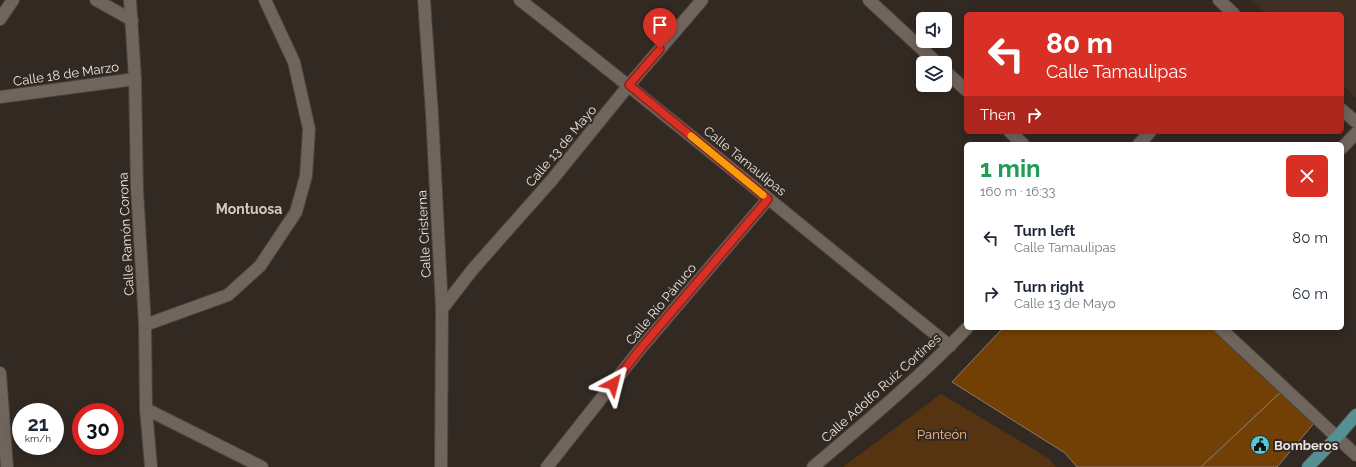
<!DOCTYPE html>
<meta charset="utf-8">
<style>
:root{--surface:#fff;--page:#f2f2f3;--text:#1f2937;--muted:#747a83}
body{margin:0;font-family:Raleway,sans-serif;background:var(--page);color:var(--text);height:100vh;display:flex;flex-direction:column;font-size:15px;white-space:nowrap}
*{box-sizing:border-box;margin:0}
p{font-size:13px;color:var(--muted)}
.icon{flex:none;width:22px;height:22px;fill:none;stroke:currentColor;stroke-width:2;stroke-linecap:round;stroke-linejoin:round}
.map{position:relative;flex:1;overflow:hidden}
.side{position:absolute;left:964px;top:142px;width:380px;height:188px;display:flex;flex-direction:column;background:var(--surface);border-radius:6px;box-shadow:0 2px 10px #0003}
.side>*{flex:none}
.hud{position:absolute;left:964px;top:12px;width:380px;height:122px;border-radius:6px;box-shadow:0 2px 10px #0003;background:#d93025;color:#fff;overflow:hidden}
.fabs{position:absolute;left:916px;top:12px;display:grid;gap:8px}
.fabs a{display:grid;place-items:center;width:36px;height:36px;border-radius:6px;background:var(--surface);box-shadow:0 2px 10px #0003;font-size:20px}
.speed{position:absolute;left:12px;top:403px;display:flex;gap:8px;font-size:20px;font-weight:700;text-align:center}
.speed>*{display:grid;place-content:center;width:52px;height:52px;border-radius:50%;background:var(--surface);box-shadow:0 2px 10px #0003;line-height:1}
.speed small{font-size:10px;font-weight:400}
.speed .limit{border:6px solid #d22;background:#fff;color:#111}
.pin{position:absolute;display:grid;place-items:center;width:34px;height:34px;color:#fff;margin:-41px -17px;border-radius:50% 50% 50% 0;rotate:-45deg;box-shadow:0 0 4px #0007}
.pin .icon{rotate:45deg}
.me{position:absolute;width:44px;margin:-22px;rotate:38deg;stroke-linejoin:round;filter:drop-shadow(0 0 3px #0008)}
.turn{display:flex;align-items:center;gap:14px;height:84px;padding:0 16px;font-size:18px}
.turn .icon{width:52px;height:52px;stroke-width:2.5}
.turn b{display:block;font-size:28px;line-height:34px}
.then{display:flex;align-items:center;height:38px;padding:0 16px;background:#0003;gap:8px;font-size:15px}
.round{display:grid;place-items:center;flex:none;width:42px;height:42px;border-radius:6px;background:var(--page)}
.head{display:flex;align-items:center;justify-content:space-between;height:68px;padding:0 16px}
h1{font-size:24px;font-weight:700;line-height:30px;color:#1e9e55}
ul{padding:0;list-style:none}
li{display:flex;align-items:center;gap:12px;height:56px;padding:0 16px}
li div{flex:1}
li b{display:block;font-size:15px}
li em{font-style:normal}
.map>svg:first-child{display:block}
.built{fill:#3f3125}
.green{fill:#573411}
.building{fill:#724004;stroke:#867c73}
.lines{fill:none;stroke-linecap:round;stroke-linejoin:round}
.minor-casing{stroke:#4b443e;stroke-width:14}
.major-casing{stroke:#4b443e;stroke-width:14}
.minor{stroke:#6f655d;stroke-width:12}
.major{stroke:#549094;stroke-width:12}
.route-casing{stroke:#8d1f18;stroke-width:10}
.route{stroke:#d93025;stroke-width:7}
.slow{stroke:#f59e0b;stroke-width:7}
.labels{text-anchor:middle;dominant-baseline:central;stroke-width:4;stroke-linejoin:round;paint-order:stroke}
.street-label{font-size:13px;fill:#e9e4df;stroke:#322922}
.park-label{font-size:13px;fill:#f3bb8c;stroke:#322922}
.poi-label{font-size:13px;font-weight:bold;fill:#e9e4df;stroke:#322922;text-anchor:start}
.neighbourhood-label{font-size:14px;font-weight:bold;fill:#d4c9c0;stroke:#322922}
</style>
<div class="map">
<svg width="1356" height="467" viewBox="0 0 1356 467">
<rect width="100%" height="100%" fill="#322922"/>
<!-- built -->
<polygon class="built" points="1252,0 1356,0 1356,98 1342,84 1342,14 1267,14"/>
<!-- green -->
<polygon class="green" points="941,394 1048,458 1056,467 843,467"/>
<!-- building -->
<g class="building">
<polygon points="1003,328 1212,328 1281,392 1201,467 1077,467 1065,453 952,382"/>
<polygon points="1282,391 1315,422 1277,467 1201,467"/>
</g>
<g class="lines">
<!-- minor casing -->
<g class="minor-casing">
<g id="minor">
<polyline points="96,0 132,20"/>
<polyline points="130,0 135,79 137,189 145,325 146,409 151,467"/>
<polyline points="424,0 432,114 442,309 441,467"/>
<path d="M520,0C665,113 807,231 950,346"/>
<polyline points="869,0 937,63"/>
<polyline points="1219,0 1234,14"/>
<polyline points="0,19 13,0"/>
<polyline points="945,71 966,90"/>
<polyline points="0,97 135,79"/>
<polyline points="1342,110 1356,122"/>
<polyline points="1010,132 1023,144"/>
<polyline points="1139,144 1150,132"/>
<polyline points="1342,148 1356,133"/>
<polyline points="442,309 473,269 551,181 629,85 702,0"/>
<polyline points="145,325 228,295 260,266 296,212 306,176 309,129 294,62 265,0"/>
<polyline points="1220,328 1356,455"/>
<polyline points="0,373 7,467"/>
<polyline points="146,409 262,467"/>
<polyline points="547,467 641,348 768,199"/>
<path d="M813,467C866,422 919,378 967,328"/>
</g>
</g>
<!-- major casing -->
<g class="major-casing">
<polyline id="major" points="1308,467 1337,437 1356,415"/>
</g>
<!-- minor -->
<use href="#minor" class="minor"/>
<!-- major -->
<use href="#major" class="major"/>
</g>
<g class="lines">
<!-- route casing -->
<g class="route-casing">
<polyline id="route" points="613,384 641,348 768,199 629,85 660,49"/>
</g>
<!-- route -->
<use href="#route" class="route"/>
<!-- slow -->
<polyline class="slow" points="691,136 763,195"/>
</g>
<!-- icons -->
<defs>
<g id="civic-disc" transform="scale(1)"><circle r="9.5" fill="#52cbd8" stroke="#322922"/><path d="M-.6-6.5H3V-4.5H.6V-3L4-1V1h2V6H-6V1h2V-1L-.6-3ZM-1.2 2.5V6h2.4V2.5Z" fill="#111"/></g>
</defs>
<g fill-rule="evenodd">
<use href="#civic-disc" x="1260" y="445"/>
</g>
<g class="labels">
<!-- street labels -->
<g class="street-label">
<text transform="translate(66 74) rotate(-8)">Calle 18 de Marzo</text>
<text transform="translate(561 146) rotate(-50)">Calle 13 de Mayo</text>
<text transform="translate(745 161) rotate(39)">Calle Tamaulipas</text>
<text transform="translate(126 234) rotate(-93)">Calle Ramón Corona</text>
<text transform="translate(424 234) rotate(-93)">Calle Cristerna</text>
<text transform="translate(661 304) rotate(-50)">Calle Río Pánuco</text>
<text transform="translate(881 388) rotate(-42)">Calle Adolfo Ruíz Cortines</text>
</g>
<!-- park labels -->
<g class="park-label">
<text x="942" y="434">Panteón</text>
</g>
<!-- poi labels -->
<g class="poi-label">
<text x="1274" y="445">Bomberos</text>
</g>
<!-- neighbourhood labels -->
<g class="neighbourhood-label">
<text x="249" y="209">Montuosa</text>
</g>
</g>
</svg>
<div class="fabs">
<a><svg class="icon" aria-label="sound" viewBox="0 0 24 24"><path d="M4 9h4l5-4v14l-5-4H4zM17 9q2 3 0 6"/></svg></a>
<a><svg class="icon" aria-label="layers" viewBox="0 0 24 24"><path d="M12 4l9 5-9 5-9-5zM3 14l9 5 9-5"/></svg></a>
</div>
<div class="speed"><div>21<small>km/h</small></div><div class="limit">30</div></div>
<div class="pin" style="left:660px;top:49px;background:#d93025"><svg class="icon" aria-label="arrive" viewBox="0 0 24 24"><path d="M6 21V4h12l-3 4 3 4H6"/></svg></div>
<svg class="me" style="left:613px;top:384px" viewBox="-20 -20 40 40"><path d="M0-17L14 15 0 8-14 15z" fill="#d93025" stroke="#fff" stroke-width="4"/></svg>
<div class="hud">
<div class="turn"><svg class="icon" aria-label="left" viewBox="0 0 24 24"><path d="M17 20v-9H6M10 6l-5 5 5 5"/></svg><div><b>80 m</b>Calle Tamaulipas</div></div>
<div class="then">Then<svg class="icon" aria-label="right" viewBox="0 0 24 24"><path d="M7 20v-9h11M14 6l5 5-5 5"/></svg></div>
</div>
<section class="side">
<div class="head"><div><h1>1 min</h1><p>160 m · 16:33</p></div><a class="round" style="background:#d93025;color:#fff"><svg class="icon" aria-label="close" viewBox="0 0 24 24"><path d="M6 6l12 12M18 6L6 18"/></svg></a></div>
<ul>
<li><svg class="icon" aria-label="left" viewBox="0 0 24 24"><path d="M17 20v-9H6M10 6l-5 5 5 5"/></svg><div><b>Turn left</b><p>Calle Tamaulipas</p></div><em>80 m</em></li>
<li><svg class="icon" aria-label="right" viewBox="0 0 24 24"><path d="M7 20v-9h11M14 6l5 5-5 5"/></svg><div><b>Turn right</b><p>Calle 13 de Mayo</p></div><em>60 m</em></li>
</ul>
</section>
</div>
